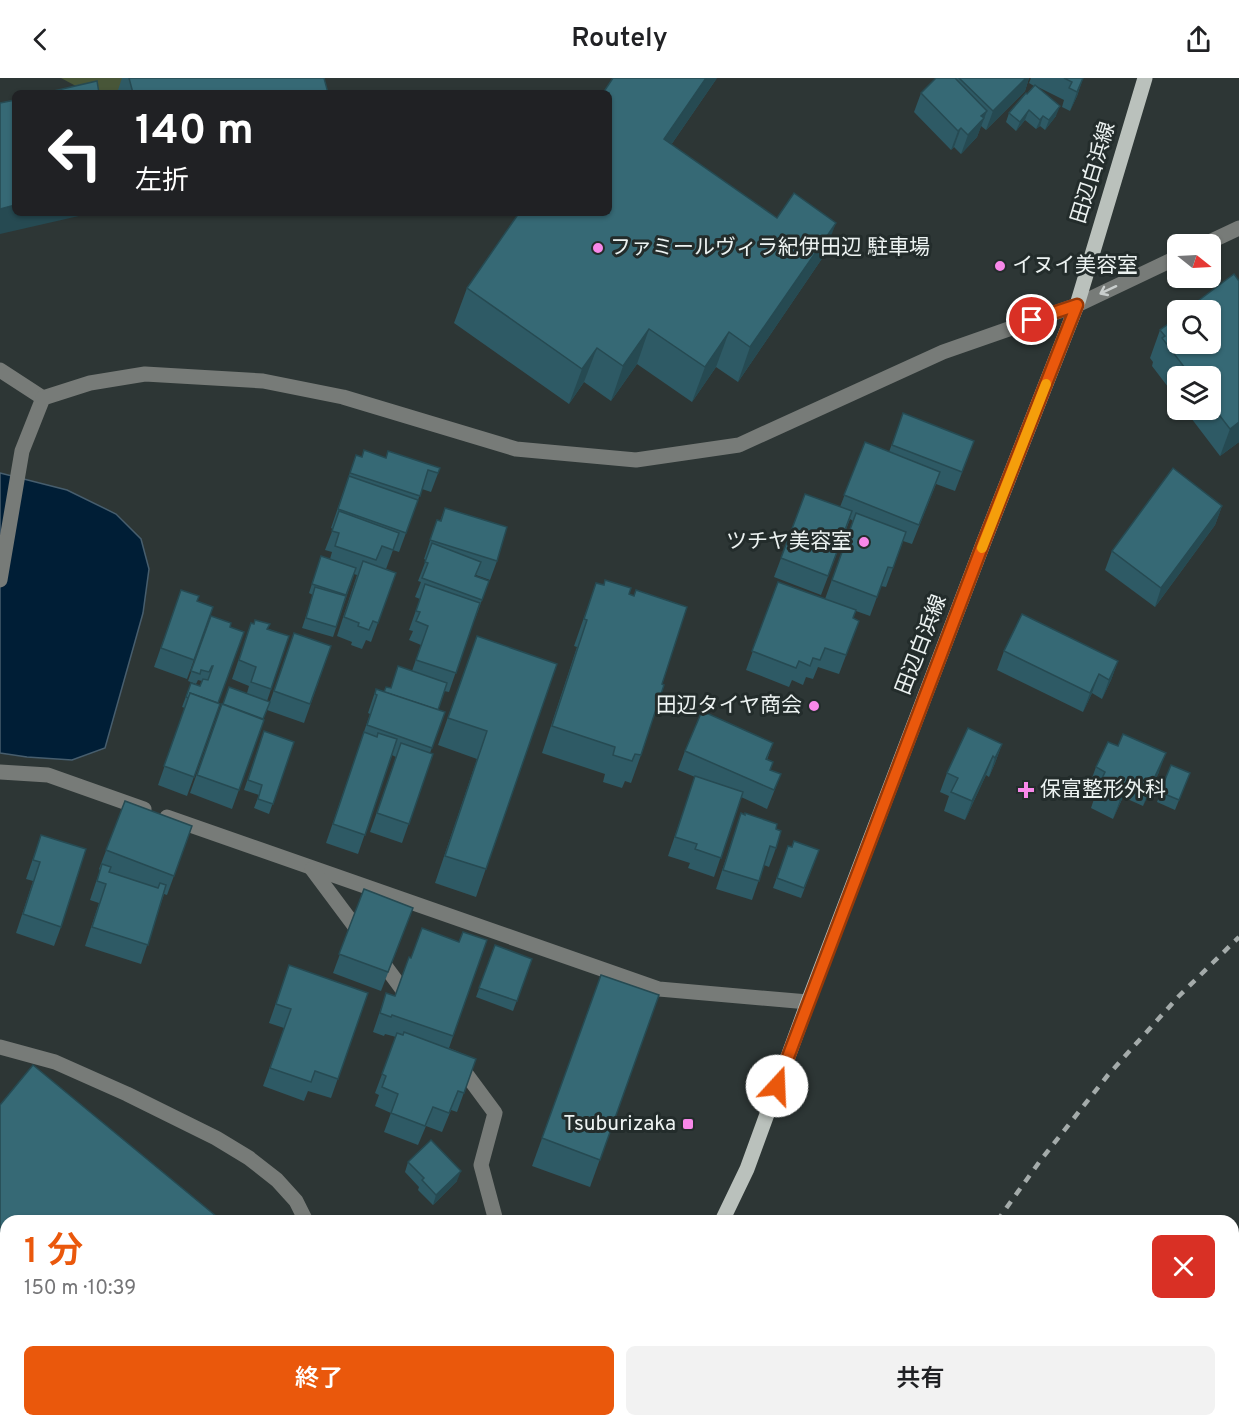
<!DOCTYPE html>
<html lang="ja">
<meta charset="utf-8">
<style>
:root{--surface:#fff;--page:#f2f2f2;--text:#202124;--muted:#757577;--accent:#ea580c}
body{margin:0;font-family:Overpass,"Noto Sans JP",sans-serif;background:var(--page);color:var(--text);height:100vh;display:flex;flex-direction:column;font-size:22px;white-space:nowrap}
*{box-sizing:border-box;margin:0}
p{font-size:20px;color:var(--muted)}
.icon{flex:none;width:33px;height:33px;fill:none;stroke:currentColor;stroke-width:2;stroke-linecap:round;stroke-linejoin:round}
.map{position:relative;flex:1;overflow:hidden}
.side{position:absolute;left:0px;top:1137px;width:1239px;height:212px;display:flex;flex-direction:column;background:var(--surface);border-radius:18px 18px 0 0;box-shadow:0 2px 4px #0004}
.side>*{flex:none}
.top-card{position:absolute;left:12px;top:12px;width:600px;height:126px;border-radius:9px;box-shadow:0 2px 4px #0004;background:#202124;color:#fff;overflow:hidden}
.needle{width:39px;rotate:108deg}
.fabs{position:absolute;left:1167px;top:156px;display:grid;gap:12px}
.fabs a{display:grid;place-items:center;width:54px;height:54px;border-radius:9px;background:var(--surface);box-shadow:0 2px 4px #0004;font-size:30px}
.pin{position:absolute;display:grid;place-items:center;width:51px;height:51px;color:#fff;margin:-26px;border:3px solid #fff;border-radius:50%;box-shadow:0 2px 6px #0007}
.me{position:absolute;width:66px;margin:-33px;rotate:20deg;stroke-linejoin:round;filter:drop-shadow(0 0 4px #0008)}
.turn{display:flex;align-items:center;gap:21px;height:126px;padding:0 24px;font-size:27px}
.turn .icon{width:78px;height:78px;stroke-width:2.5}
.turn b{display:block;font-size:42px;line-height:51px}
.round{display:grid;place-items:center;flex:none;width:63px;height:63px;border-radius:9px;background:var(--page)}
.headline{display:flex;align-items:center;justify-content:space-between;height:102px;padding:0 24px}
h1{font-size:36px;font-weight:600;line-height:45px;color:var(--accent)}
.cta{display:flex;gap:12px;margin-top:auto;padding:12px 24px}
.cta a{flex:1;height:69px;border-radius:9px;background:var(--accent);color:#fff;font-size:24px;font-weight:600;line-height:69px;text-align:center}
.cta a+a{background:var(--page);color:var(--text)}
header{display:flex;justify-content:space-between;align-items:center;height:78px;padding:0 24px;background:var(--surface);font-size:27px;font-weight:600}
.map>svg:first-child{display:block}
.green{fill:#485638}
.water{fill:#001e36;stroke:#475e6e;stroke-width:1.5}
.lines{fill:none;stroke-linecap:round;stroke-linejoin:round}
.minor{stroke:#777b78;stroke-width:15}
.major{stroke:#bac1bc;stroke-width:15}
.rail{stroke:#a4abaa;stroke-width:4.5;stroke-dasharray:8 8;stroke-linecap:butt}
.wall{fill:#2e5a65}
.shaded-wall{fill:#264a52}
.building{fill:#366975;stroke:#264a52;stroke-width:1.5}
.oneway{stroke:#c9cecd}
.route-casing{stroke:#983908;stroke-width:15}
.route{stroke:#ea580c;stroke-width:10}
.slow{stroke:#f59e0b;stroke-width:10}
.poi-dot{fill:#f888e9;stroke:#232c2b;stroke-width:2}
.labels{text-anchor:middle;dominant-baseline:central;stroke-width:6;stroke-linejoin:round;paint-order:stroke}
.street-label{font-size:21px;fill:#ecf2f1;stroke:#232c2b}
.poi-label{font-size:21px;fill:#ecf2f1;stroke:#232c2b;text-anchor:start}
</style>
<header><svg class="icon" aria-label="back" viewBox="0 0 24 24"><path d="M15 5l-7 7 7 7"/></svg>Routely<svg class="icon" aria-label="share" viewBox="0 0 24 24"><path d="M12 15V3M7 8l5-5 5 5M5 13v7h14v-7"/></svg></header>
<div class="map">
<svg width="1239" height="1348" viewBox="0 0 1239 1348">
<rect width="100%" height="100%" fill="#2d3635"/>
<!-- green -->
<polygon class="green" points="61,0 238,0 171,15 89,15"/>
<!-- water -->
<polygon class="water" points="0,395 67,412 116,436 141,461 149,491 143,535 105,670 72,682 27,679 0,675"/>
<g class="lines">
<!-- minor -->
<g class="minor">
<polyline points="1205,166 1239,150"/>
<polyline points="0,292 43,320"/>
<polyline points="0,502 22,373 43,320 90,305 145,296 263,303 343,319 516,371 636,382 739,367 943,274 1077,227 1178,179"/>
<polyline points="0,694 48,697 144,731"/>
<polyline points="167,739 659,911 808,924"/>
<polyline points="312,791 362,858"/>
<polyline points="377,877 411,923"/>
<polyline points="0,969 55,984 127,1016 216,1060 249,1080 277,1102 296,1123 306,1143"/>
<polyline points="458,985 495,1035 481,1087 496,1143"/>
<polyline points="331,1342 332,1348"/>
</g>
<!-- major -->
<g class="major">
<polyline points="722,1143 747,1091 808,924 983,466 1077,227 1145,0"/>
<polyline points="573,1348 577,1342"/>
</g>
<!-- rail -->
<g class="rail">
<polyline points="997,1143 1040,1083 1108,997 1179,918 1239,859"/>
<polyline points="864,1348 868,1342"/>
</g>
</g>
<!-- wall -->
<g class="wall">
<polygon points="122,0 324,0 328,15 117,15"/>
<polygon points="717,0 671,67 823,179 738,304 716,289 692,324 637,286 611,323 584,304 569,326 454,245 467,210"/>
<polygon points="936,0 1029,0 1025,13 986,52 981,48 977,59 961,76 954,69 951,72 914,34 921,15"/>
<polygon points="1031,0 1083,0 1077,18 1070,33 1062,29 1064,22 1036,8 1056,38 1045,52 1040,48 1036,51 1025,42 1016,53 1006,44 1009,35 1027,16 1034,8 1029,5"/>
<polygon points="1234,196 1239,203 1239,364 1220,378 1185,332 1210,332 1210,298 1178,298 1178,322 1152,288 1153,284 1150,280 1160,252 1178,239 1178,266 1210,266 1210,232 1186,232"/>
<polygon points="903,335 974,363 955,413 936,406 912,466 903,463 886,509 881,508 870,538 856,533 853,540 859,543 839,596 818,589 813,601 806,599 803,607 792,602 789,609 746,592 778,504 825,521 853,443 850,441 821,517 774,499 805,416 840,429 865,364 889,374"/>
<polygon points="356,377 361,379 386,380 440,390 431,414 422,411 399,474 393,472 386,491 396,495 371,564 366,562 362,571 351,567 352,564 337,558 357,497 354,496 333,559 302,550 313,517 309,515 321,478 330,481 332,474 325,472 333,451 331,450"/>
<polygon points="1222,428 1215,447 1155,529 1105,492 1112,473"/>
<polygon points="445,430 497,483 490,502 476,497 476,499 489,503 475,541 474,541 449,614 444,613 438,632 445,634 430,675 433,676 402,765 370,754 396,679 392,677 358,776 326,765 370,636 368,635 376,611 384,614 391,610 412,593 421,567 409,562 413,553 409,552 420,521 415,519 421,504 418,503 426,482 424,481 437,442 440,443"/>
<polygon points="596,505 629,516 662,606 641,677 631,705 625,703 622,710 603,704 605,696 542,675 577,569 574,568"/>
<polygon points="181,512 197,523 213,529 187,601 154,589"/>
<polygon points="211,538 230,549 218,625 220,626 187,718 158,707 185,630 182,629 191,605 200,608 202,603 198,602 196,606 188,603"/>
<polygon points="251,545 289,558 267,623 263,641 264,642 232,731 190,715 215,645 247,615 249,608 232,601"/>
<polygon points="294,555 331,568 304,645 267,632"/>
<polygon points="477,558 557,586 476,819 435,805 477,681 438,667"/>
<polygon points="1004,573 1118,583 1111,602 1102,621 1092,615 1083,634 997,592"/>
<polygon points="264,653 294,664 269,736 254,730 259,717 244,712"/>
<polygon points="773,665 767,682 770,692 781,696 767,731 741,719 714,799 688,790 690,785 668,778 695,699 678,692 685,673"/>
<polygon points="1002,666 995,685 989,699 986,697 965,742 944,733 949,718 940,714 947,695"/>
<polygon points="1171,687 1190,695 1175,732 1157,724"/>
<polygon points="1096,689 1159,694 1143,728 1123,719 1113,741 1091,730 1097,712 1089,708"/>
<polygon points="125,723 192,748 167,817 164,816 141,886 85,868 99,825 90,822 100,792 99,791"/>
<polygon points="741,735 776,751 776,770 769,789 764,787 752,822 716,811"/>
<polygon points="41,757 61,849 54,868 16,855 33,803 26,801"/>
<polygon points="788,768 819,772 801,820 773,810"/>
<polygon points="364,811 413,830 381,913 333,895"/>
<polygon points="487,862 449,970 476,981 457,1034 451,1032 442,1054 426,1048 418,1067 384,1054 391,1035 375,1028 379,1017 375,1015 396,959 385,956 384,958 373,954 386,915 395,918 411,880 459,864"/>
<polygon points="495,867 532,881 513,933 476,919"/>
<polygon points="289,887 368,915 331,1020 308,1013 304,1023 263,1008 284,950 269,945"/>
<polygon points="601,897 659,917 590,1109 532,1088"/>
<polygon points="408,1084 457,1103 433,1127 418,1112 419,1109 405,1094"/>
<polygon points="445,1342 495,1342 502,1348 447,1348 444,1345"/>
<polygon points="623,1342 747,1342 744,1348 621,1348"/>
</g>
<!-- shaded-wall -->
<g class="shaded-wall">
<polygon points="706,0 717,0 651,96 664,61"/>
<polygon points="1026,0 1029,0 1025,13 986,52 993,33"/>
<polygon points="1083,0 1077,18 1070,33 1077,14"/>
<polygon points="1060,28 1056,38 1045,52 1049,42"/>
<polygon points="1029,32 1025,42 1016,53 1020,44"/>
<polygon points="987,33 977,59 961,76 968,57 981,38"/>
<polygon points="1043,38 1040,48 1036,51 1040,42"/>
<polygon points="961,50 954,69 951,72 958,53"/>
<polygon points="15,127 15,135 92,135 0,156 0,131"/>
<polygon points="836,145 823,179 738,304 750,269"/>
<polygon points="649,251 637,286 611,323 623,288"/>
<polygon points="729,254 716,289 692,324 705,289"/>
<polygon points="597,270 584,304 569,326 582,291"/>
<polygon points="1239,344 1239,364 1220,378 1230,351"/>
<polygon points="1222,428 1215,447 1155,529 1161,510"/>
<polygon points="1118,583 1111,602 1102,621 1109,602"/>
<polygon points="1099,596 1092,615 1083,634 1090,615"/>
<polygon points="1002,666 995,685 989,699 995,680"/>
<polygon points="1166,675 1159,694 1143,728 1150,709"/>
<polygon points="993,678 986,697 965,742 972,723"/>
<polygon points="1130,700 1123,719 1113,741 1120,722"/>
<polygon points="461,1093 457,1103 433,1127 436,1117"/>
</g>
<!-- building -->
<g class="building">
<polygon points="129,0 324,0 328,15 133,15"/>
<polygon points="613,0 706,0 664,61 777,140 794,115 836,145 750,269 729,254 705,289 649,251 623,288 597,270 582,291 467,210 519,135 609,135 609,15 603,15"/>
<polygon points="936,0 955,0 987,33 981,38 984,40 968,57 961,50 958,53 921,15"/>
<polygon points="959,0 1026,0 993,33"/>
<polygon points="1064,0 1083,0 1077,14 1069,10 1072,4"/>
<polygon points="97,3 99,15 45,15"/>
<polygon points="1035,7 1060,28 1049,42 1043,38 1040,42 1029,32 1020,44 1009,35 1026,15 1027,16"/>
<polygon points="15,22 15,127 0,131 0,25"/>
<polygon points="1234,196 1239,203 1239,344 1230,351 1210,325 1210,298 1191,298 1162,260 1165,258 1160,252 1178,239 1178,266 1210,266 1210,232 1186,232"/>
<polygon points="903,335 974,363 962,394 892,367"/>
<polygon points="865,364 940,394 919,447 844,417"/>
<polygon points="364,372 386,380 388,373 440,390 438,395 428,392 420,418 350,395 356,377 362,379"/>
<polygon points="1173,390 1222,428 1161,510 1112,473"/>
<polygon points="349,398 418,422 406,455 338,431"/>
<polygon points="805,416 852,433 828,498 781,480"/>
<polygon points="445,430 507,449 497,483 430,462 437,442 441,443"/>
<polygon points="339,433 399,455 393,472 382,468 376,482 335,468 339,455 332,453"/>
<polygon points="856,435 906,454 893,490 888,489 877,519 832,502"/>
<polygon points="432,465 481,484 475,498 489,503 482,522 422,500 428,485 425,484"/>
<polygon points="321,478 356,490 346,517 312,506"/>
<polygon points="363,483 396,495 378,545 373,543 369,552 358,548 359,545 344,539"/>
<polygon points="605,502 631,510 629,516 634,518 636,512 687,529 662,606 664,607 641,677 635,676 632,683 613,677 615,669 552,648 587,542 584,541 596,505 604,507"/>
<polygon points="778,504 856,532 853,540 859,543 846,577 825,570 820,582 813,580 810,588 799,583 796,590 752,573"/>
<polygon points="425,506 480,525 456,595 416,582 428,548 416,543 420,534 416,533"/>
<polygon points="315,509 346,518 336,549 306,540"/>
<polygon points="181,512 199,518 197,523 213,529 194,582 161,570"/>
<polygon points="1022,536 1118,583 1109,602 1099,596 1090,615 1004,573"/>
<polygon points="211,538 231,545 230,549 244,554 218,625 190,615 189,620 186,619 191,605 200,608 203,601 208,602 213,588 212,588 209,594 201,592 200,596 191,593"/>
<polygon points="255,542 270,546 267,551 289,558 271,611 251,604 256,589 239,582 251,545 254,546"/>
<polygon points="294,555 331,568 310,626 274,613"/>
<polygon points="477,558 557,586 486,791 445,778 487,653 448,640"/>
<polygon points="398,588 447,605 438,632 384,614 386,609 391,610"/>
<polygon points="229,609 270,624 263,641 223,626"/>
<polygon points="376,611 445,634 432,670 367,647 377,617 375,616"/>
<polygon points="190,615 220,626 194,699 164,688"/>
<polygon points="222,626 264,642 239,712 197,697"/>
<polygon points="702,633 773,665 766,681 773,684 770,692 781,696 774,712 685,673"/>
<polygon points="968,650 1002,666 995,680 993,678 972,723 951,714 958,700 947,695"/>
<polygon points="264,653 294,664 273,726 258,721 262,707 248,702"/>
<polygon points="364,654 377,659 378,655 397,661 365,757 333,746"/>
<polygon points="1123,656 1166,675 1150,709 1130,700 1120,722 1097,711 1105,694 1096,689 1108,664 1118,668"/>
<polygon points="401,665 433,676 409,746 377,735"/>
<polygon points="1171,687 1190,695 1179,722 1160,714"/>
<polygon points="695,698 743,714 721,780 695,771 697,766 675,759"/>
<polygon points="125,723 192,748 174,798 106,772"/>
<polygon points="741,735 745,737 745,735 777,746 776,751 781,753 776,770 770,768 759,803 723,792"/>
<polygon points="41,757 86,771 61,849 23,836 40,784 33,782"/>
<polygon points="794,763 819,772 804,810 777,800 788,768 792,769"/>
<polygon points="102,786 111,789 109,794 158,810 160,805 166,807 148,867 92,849 106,806 97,803"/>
<polygon points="364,811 413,830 388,894 339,876"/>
<polygon points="422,850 459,864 463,854 487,862 453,958 392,937 391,939 380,935 386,915 395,918 409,879 411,880"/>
<polygon points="495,867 532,881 517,923 479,910"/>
<polygon points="289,887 368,915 338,1001 315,993 311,1004 270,990 291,931 276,926"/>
<polygon points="601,897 659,917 600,1082 542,1060"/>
<polygon points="404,954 476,981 464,1015 458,1013 449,1035 433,1029 425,1048 391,1035 398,1016 382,1009 386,998 382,996 397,955 403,957"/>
<polygon points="33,987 222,1143 6,1143 6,1342 267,1342 267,1346 266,1348 0,1348 0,1027"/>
<polygon points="431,1062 461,1093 436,1117 422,1102 424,1100 408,1084"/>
<polygon points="421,1342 423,1342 429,1348 416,1348"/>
<polygon points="461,1342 495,1342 502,1348 456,1348"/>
<polygon points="630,1342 746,1342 746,1343 741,1348 637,1348"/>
</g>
<!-- one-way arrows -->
<defs><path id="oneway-shaft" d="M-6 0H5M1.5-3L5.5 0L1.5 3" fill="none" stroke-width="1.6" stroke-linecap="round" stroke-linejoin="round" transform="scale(1.5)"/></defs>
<use class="oneway" href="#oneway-shaft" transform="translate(1108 212) rotate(155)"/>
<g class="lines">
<!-- route casing -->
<g class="route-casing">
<polyline id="route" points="777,1008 983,466 1077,227 1032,242"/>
</g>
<!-- route -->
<use href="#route" class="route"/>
<!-- slow -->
<polyline class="slow" points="982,470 1046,306"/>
</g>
<!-- markers -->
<g class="poi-dot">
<circle cx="598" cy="170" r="6"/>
<circle cx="1000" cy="188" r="6"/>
<circle cx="864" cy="464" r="6"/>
<circle cx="814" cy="628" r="6"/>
<path d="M1023 703h6v6h6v6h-6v6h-6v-6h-6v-6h6z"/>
<rect x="682" y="1040" width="12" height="12" rx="3"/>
</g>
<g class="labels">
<!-- street labels -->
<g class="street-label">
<text transform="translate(1094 95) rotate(-73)">田辺白浜線</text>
<text transform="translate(922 567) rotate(-69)">田辺白浜線</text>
</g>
<!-- poi labels -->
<g class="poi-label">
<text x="610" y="170">ファミールヴィラ紀伊田辺 駐車場</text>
<text x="1012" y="188">イヌイ美容室</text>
<text x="852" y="464" text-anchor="end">ツチヤ美容室</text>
<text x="802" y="628" text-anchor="end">田辺タイヤ商会</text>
<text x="1040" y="712">保富整形外科</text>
<text x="676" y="1046" text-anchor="end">Tsuburizaka</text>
</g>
</g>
</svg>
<div class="fabs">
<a><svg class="needle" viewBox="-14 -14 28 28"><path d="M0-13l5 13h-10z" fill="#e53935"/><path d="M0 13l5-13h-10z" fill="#757577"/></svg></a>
<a><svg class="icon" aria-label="search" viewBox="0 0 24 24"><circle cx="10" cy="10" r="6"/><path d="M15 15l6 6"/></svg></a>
<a><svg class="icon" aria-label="layers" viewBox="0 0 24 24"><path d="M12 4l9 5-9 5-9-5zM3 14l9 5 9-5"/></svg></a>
</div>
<div class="pin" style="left:1032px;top:242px;background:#d93025"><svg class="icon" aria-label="arrive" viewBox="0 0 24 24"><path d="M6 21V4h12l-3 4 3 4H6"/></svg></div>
<svg class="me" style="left:777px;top:1008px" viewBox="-20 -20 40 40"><circle r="19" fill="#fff"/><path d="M0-13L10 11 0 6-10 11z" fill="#ea580c"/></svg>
<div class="top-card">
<div class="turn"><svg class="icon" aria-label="left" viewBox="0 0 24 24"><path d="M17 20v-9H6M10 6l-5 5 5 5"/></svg><div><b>140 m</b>左折</div></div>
</div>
<section class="side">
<div class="headline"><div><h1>1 分</h1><p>150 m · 10:39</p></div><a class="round" style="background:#d93025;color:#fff"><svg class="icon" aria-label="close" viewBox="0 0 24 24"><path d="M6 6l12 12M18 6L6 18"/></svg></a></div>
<div class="cta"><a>終了</a><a>共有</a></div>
</section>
</div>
